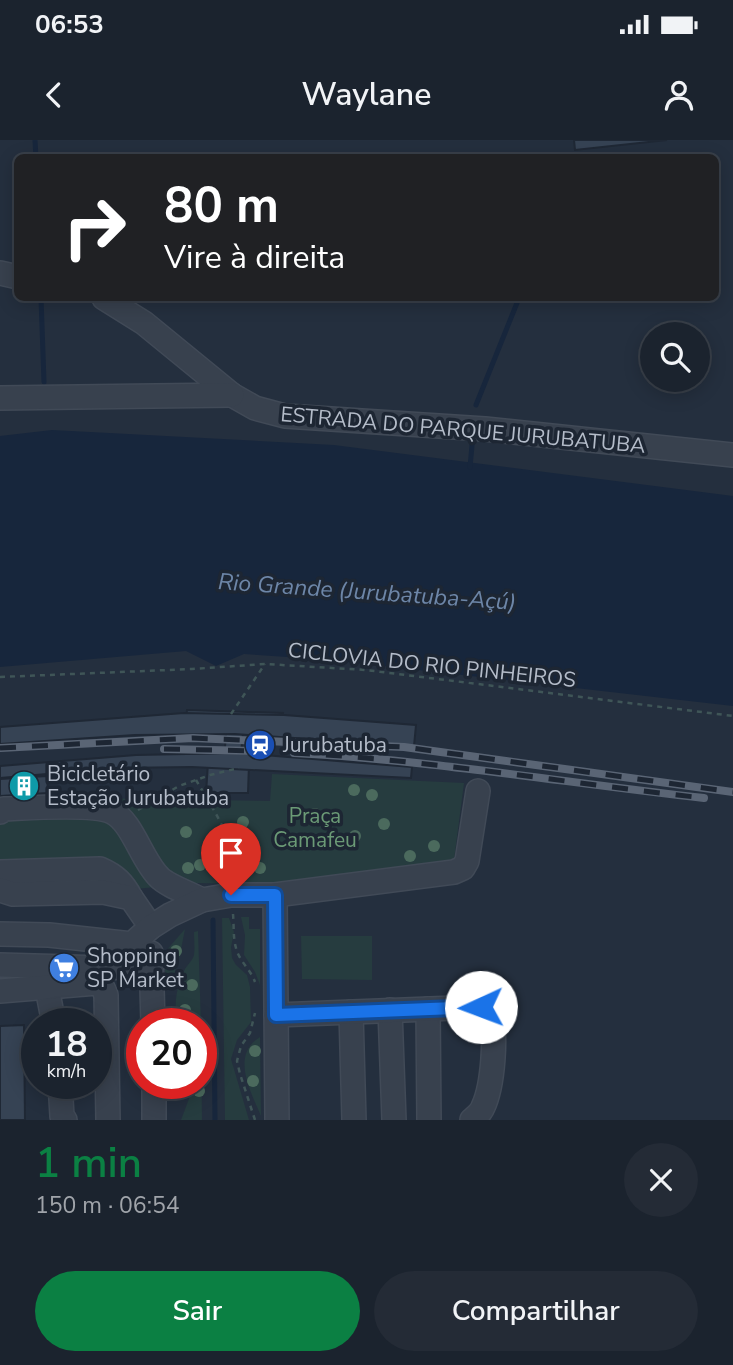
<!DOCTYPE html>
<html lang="pt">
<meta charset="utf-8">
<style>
:root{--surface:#1b232e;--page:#242b36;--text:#f1f3f6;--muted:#a0a4aa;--line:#39404a;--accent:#0b8043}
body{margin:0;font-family:"Nunito Sans",sans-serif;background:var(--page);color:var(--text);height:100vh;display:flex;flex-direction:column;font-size:26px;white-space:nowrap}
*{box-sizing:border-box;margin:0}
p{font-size:23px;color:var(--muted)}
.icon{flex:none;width:38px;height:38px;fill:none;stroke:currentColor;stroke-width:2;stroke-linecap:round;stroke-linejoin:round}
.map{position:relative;height:980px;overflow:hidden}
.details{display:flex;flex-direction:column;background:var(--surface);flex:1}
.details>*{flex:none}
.hud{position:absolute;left:14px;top:14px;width:705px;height:147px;border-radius:10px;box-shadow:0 4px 18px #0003,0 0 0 2px var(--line);background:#202124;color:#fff;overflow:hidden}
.buttons{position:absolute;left:640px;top:182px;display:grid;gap:14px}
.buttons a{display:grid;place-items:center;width:70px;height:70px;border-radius:50%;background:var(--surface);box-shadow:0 4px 18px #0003,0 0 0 2px var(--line);font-size:35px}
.speed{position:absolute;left:21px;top:868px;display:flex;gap:14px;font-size:35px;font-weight:700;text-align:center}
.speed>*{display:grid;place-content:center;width:91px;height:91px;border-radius:50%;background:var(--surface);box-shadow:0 4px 18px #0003,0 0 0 2px var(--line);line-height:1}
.speed small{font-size:18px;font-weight:400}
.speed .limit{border:10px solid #d22;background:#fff;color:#111}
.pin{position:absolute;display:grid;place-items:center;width:60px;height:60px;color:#fff;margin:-72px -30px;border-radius:50% 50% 50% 0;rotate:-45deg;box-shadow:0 0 7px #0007}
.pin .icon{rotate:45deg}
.me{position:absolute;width:77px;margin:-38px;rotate:268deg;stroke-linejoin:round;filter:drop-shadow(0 0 5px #0008)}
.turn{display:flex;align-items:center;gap:24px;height:147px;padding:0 35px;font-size:32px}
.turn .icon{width:91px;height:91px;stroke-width:2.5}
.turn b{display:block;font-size:49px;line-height:60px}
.round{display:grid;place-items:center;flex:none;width:74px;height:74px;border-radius:37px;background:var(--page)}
.headline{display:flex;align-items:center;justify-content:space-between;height:119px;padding:0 35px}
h1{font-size:42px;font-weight:600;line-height:52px;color:var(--accent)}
.button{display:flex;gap:14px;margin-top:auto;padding:14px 35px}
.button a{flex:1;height:80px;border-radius:42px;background:var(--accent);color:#fff;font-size:28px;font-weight:600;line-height:80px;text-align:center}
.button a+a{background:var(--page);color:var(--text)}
.status{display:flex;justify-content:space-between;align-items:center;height:49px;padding:0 35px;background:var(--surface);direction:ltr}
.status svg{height:19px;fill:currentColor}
header{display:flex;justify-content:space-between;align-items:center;height:91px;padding:0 35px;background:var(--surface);font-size:32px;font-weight:600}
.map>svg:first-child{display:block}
.green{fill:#263c3f}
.water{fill:#17263c}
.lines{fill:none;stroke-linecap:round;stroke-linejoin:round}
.stream{stroke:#17263c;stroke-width:5}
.building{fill:#364354;stroke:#1f2835;stroke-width:2}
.minor-casing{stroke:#414a57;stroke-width:26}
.path{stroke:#3f5557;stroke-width:2.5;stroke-dasharray:5 5;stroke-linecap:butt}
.minor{stroke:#38414e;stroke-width:23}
.rail-casing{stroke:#5a6575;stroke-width:8}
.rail{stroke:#1d2633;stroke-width:5;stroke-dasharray:16;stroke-linecap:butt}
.tree{fill:#4b6a5d}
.route-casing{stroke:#114b97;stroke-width:18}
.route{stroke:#1a73e8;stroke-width:12}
.labels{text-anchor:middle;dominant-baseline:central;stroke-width:7;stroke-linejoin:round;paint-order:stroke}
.street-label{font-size:21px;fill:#b4bcc9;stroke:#1d2633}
.poi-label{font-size:21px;fill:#b4bcc9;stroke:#1d2633;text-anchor:start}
.park-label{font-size:21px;fill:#6b9a76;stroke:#1d2633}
.water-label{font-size:23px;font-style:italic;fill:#6d86a8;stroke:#1d2633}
</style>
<div class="status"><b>06:53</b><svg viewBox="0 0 49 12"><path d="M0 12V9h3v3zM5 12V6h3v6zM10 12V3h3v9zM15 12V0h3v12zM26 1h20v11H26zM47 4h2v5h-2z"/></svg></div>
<header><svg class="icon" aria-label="back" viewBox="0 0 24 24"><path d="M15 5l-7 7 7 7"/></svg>Waylane<svg class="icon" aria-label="person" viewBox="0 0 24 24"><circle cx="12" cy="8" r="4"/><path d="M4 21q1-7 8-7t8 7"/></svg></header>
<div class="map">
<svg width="733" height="980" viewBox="0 0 733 980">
<rect width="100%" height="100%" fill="#242f3e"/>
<!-- green -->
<g class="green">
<polygon points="272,634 464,643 454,720 289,745 199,743 103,752 0,750 0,672 90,658 270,661"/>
<polygon points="241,777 249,777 249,789 260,789 260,845 255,832 244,815 245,795"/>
<polygon points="222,778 229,778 234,792 231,807 232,818 236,825 247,835 250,847 251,882 237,900 231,919 249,980 225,980"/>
<polygon points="185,789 179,820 171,843 165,834 165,812"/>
<path d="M198,791L201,884H179C172,868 177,844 185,829C188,824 193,820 194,815C195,808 194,799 194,792Z"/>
<polygon points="301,796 372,796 372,840 302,839"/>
<path d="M260,897L261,976C251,952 230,915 260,897Z"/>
<polygon points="201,905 202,980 181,980 190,956 191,943 201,943"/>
</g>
<!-- water -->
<polygon class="water" points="52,290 334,305 733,356 733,566 331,520 244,514 216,526 186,511 0,527 0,296"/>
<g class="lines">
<!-- stream -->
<g class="stream">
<polyline points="35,0 36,18"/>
<polyline points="41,158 44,242"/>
<polyline points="476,265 519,158"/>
<polyline points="470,327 473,295"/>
<polyline points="213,780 215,980"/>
</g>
</g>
<!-- building -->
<g class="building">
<polygon points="574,0 667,0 575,10"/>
<polygon points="187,570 283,573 282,595 243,593 240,623 249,624 248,653 206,653 208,623 224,623 226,592 185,590"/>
<polygon points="184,573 284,575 416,585 414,606 235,594 135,595 0,604 0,587"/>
<polygon points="237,613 412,627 411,638 192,627 117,628 0,638 0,626 136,615"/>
<polygon points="47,636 48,653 0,656 0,639"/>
<polygon points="24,885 25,980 0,980 0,886"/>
</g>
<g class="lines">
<!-- minor casing -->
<g class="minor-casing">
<g id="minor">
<polyline points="0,133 18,137"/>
<polyline points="104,158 144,183 232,255 255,268 285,276 485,289 733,315"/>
<polyline points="0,258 232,255"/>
<path d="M0,672L4,669C29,668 93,663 112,672C132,681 142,721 159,737C166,745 191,754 202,760"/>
<path d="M0,732L100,729C116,736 123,743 131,758"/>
<polyline points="0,750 13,754 103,752 131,758 151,787"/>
<polyline points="275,755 277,980"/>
<polyline points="0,794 49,795 132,804 151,787 170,775 202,760 231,755 275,755 454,732 463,728 467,721 478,651"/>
<polyline points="151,813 153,884"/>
<polyline points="0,825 103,828 152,826"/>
<polyline points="47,848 54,884"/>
<polyline points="0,851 97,843 103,848 106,855 108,980"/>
<polyline points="428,869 429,980"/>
<polyline points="390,870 394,980"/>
<polyline points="351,872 354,980"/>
<path d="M276,875L481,867L490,872C497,894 493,946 483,967C481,973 476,976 472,980"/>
<polyline points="60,943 62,976 65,980"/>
<polyline points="154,943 154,980"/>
</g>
</g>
<!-- path -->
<g class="path">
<polyline points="0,537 192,529 265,524 366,530 733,576"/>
<polyline points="231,574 265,524"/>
<path d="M196,640C211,666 239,705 232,736"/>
<polyline points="138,670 179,646 210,635 239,628"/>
<path d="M233,774C234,785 233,798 236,808C239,821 251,830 255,842"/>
<polyline points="255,980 240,934 237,921 241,906 250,893 255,873"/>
</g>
<!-- minor -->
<use href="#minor" class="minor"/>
<!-- rail casing -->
<g class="rail-casing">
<g id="rail">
<polyline points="0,608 193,598 404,607 733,652"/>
<polyline points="164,609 259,611"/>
<path d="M294,613C431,620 567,643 704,658"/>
</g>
</g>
<!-- rail -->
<use href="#rail" class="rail"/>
</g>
<!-- trees -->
<g class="tree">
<circle cx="354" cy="650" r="6"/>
<circle cx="372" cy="655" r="6"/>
<circle cx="315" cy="674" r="6"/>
<circle cx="243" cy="682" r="6"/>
<circle cx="384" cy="684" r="6"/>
<circle cx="186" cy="692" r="6"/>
<circle cx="355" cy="696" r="6"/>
<circle cx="434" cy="706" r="6"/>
<circle cx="410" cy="716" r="6"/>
<circle cx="222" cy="724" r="6"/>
<circle cx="200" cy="725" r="6"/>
<circle cx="188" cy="728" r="6"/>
<circle cx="260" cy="728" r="6"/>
<circle cx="176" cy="811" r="6"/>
<circle cx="172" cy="824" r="6"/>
<circle cx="192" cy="845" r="6"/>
<circle cx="185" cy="870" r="6"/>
<circle cx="66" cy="874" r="6"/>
<circle cx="255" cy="911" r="6"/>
<circle cx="253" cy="941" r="6"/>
<circle cx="199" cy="951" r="6"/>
<circle cx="171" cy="955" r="6"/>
</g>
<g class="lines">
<!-- route casing -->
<g class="route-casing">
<polyline id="route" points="231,755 275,755 276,875 481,867"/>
</g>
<!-- route -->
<use href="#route" class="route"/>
</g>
<!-- icons -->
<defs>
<g id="station-disc" transform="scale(1.575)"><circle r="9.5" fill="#1a4fb4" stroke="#1d2633"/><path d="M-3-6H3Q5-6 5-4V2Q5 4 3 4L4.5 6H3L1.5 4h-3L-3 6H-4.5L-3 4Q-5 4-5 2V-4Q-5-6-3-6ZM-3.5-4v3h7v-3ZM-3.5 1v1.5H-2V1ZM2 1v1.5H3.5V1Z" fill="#fff"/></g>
<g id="building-disc" transform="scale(1.575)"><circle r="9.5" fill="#0f9aa8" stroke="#1d2633"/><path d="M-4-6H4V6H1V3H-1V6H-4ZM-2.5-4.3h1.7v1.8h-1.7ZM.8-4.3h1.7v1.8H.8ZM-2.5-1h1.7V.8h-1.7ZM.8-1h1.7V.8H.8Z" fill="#fff"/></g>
<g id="supermarket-disc" transform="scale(1.575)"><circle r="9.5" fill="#3f7fe0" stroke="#1d2633"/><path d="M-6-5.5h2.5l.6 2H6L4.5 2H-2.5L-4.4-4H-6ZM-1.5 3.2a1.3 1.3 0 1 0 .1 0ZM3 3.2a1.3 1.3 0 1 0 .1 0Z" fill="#fff"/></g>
</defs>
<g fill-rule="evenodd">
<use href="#station-disc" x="260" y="605"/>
<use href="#building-disc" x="24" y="646"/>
<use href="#supermarket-disc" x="64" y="828"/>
</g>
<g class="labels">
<!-- street labels -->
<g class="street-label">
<text transform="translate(463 290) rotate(5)">ESTRADA DO PARQUE JURUBATUBA</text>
<text transform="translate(432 525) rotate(6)">CICLOVIA DO RIO PINHEIROS</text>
</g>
<!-- poi labels -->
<g class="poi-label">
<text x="283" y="605">Jurubatuba</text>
<text x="47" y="634">Bicicletário<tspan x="47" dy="24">Estação Jurubatuba</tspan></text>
<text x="87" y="816">Shopping<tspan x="87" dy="24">SP Market</tspan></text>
</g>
<!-- park labels -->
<g class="park-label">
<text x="315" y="676">Praça<tspan x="315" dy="24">Camafeu</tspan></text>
</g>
<!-- water labels -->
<g class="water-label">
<text transform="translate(367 452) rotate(4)">Rio Grande (Jurubatuba-Açú)</text>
</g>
</g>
</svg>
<div class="buttons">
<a><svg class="icon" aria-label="search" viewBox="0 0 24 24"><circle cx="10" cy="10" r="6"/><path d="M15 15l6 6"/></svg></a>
</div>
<div class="speed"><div>18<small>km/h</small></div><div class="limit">20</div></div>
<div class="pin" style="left:231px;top:755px;background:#d93025"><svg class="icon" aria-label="arrive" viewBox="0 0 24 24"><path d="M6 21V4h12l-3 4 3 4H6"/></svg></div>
<svg class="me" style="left:481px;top:867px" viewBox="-20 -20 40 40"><circle r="19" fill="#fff"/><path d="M0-13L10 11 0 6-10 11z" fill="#1a73e8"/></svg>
<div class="hud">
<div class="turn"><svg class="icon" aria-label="right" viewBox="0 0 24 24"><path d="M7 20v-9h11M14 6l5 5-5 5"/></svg><div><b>80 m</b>Vire à direita</div></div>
</div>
</div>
<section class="details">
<div class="headline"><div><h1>1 min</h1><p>150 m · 06:54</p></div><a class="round"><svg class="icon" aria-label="close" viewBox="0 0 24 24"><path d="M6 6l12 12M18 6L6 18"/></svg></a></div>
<div class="button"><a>Sair</a><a>Compartilhar</a></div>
</section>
